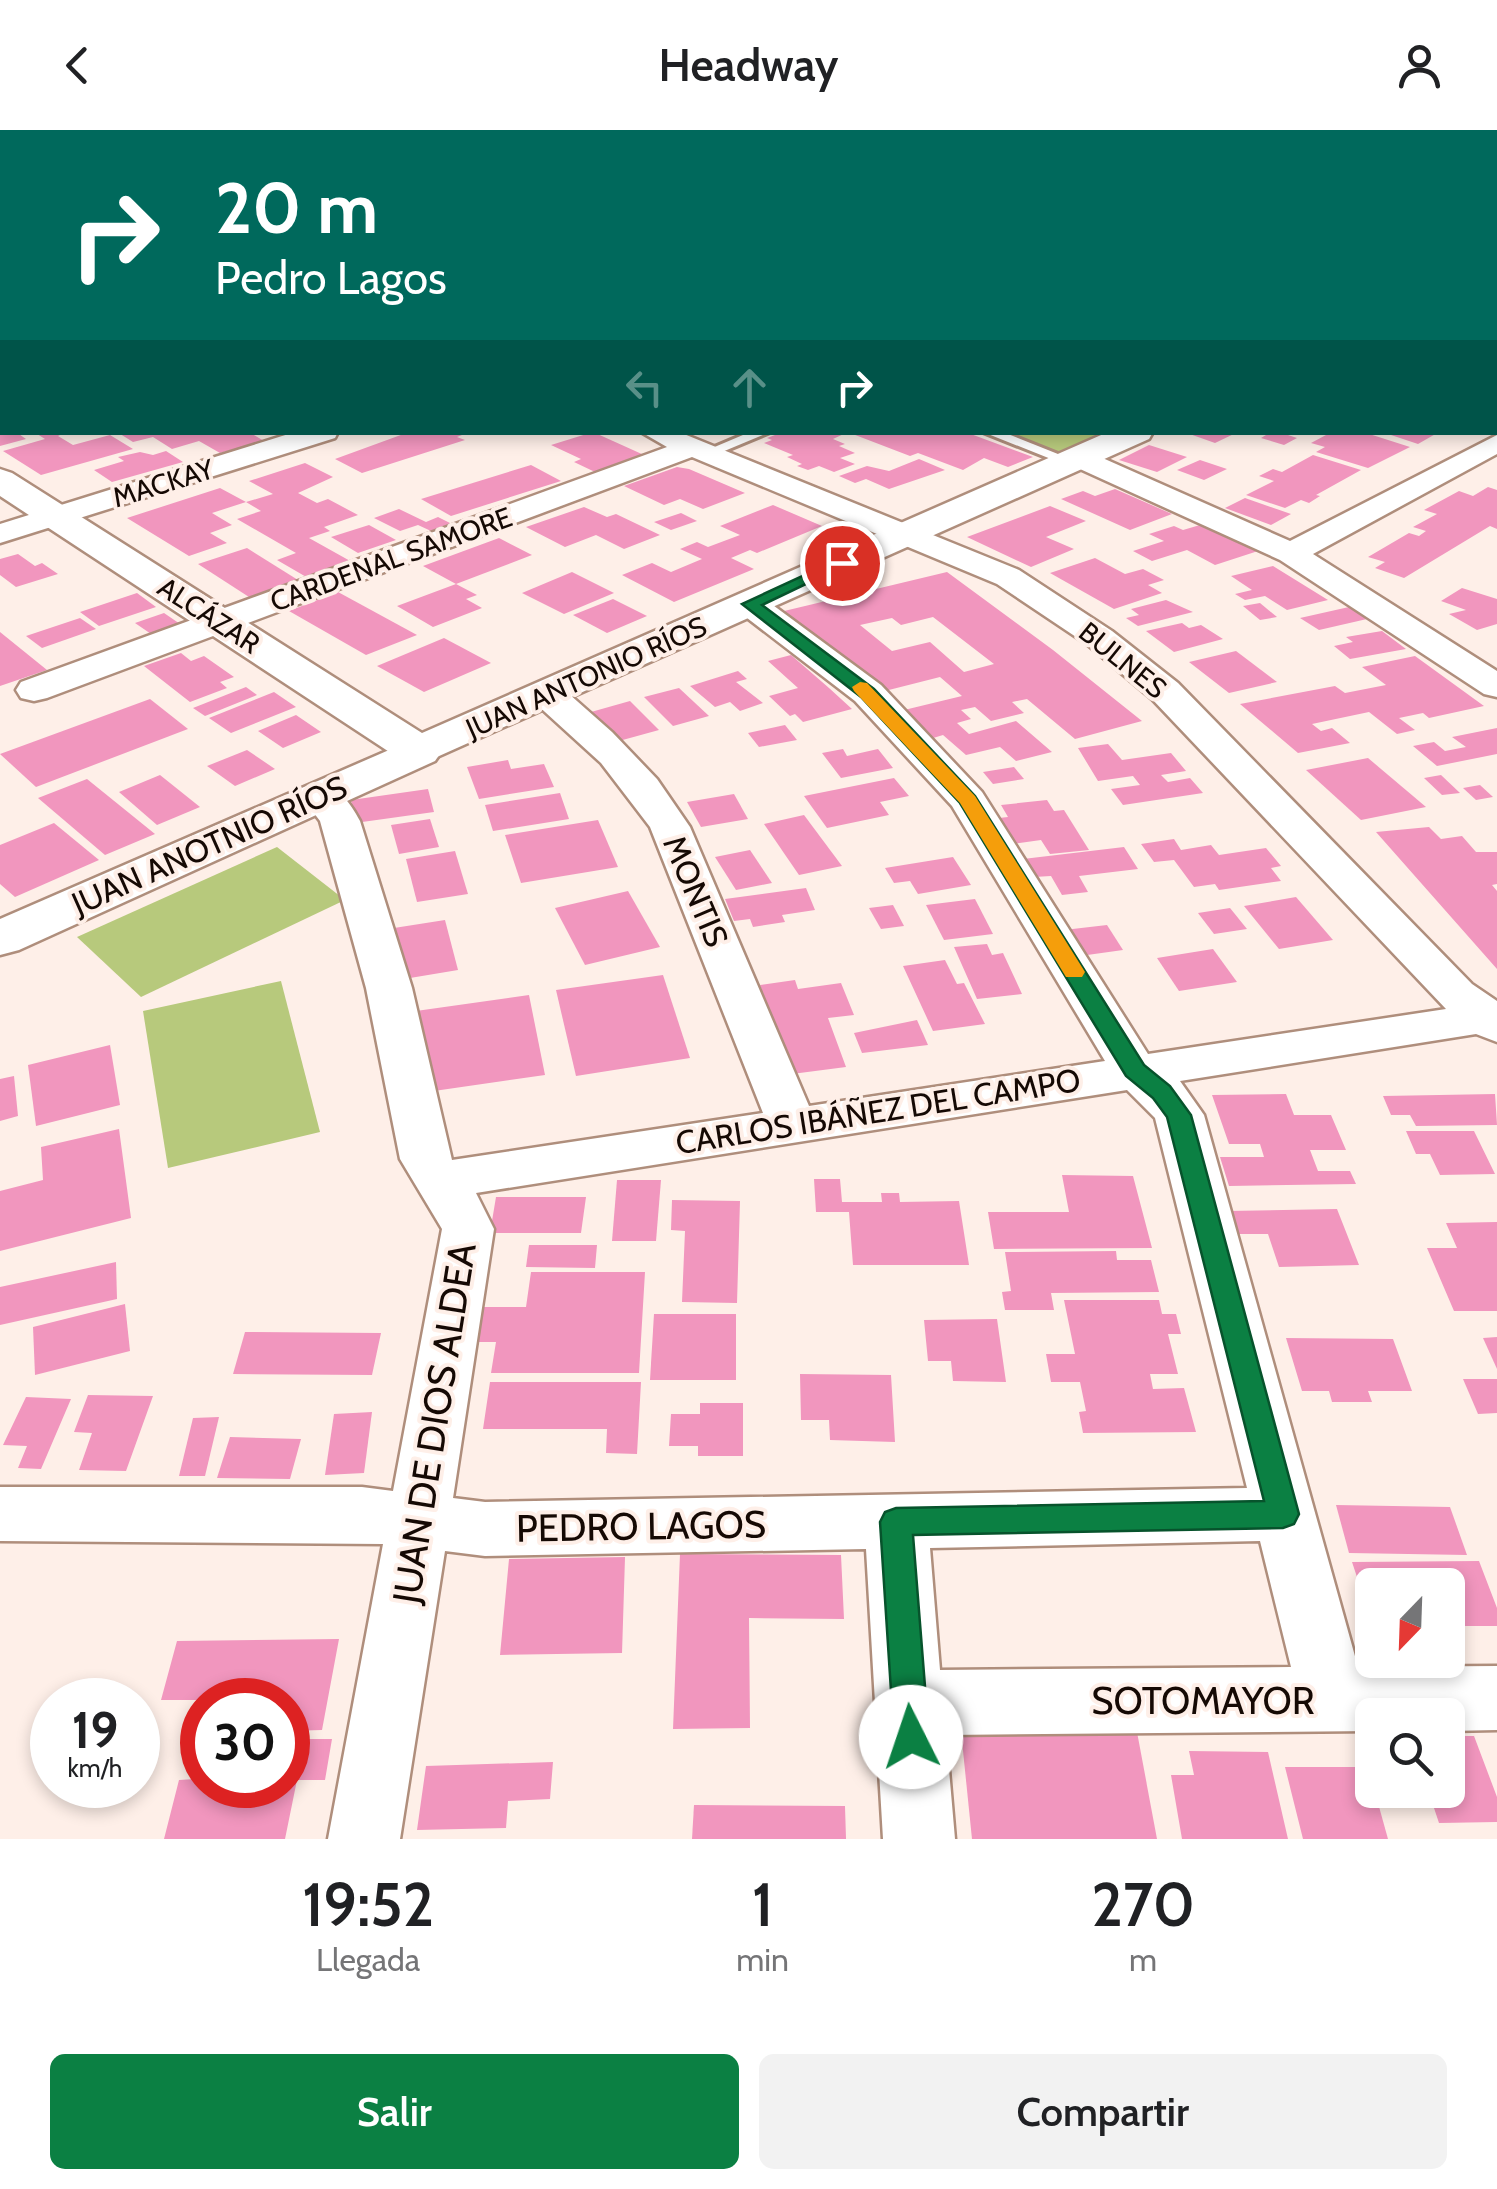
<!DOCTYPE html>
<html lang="es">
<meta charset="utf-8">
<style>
:root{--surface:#fff;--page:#f2f2f2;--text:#202124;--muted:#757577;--accent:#0b8043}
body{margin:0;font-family:Cabin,sans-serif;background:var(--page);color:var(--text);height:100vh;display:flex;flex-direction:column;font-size:38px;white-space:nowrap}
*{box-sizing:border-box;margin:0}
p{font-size:32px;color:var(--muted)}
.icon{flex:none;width:55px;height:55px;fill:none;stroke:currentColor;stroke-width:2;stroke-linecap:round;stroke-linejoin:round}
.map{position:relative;height:1709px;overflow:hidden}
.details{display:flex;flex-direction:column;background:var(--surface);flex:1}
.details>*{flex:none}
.guide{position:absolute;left:0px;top:0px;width:1498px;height:305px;box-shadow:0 5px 15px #0003;background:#00695c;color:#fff;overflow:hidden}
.needle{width:65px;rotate:203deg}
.buttons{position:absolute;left:1355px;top:1438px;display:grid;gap:20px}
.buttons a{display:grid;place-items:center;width:110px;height:110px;border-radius:15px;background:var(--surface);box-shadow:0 5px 15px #0003;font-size:50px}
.speed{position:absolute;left:30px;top:1548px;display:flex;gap:20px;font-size:50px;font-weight:700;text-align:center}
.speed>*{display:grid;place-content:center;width:130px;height:130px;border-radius:50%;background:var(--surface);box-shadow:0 5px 15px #0003;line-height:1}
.speed small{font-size:25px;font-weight:400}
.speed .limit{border:15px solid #d22;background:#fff;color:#111}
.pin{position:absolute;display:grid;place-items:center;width:85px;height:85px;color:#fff;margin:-42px;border:5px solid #fff;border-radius:50%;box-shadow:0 2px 10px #0007}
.me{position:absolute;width:110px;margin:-55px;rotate:356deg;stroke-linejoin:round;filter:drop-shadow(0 0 8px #0008)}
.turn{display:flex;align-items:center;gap:35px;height:210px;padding:0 50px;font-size:45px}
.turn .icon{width:130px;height:130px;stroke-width:2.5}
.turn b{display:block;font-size:70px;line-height:85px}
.lanes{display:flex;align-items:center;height:95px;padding:0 50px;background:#0003;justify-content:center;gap:50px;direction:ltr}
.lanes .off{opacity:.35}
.eta{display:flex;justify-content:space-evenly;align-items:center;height:170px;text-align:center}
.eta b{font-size:60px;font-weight:600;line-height:70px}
.action{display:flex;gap:20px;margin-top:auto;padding:20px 50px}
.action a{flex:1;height:115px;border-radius:15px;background:var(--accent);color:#fff;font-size:40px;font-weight:600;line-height:115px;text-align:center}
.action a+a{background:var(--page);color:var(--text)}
header{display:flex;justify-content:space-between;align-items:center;height:130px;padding:0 50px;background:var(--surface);font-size:45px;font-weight:600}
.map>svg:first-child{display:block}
.green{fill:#b7c97c}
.building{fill:#f196be;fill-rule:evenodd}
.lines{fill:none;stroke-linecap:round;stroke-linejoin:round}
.service-casing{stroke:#af8e7c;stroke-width:6}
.minor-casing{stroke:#af8e7c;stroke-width:5}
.secondary-casing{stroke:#af8e7c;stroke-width:5}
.primary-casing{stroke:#af8e7c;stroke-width:5}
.service{fill:#fff;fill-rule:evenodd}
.minor{fill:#fff;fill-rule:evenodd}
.secondary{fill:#fff;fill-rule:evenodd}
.primary{fill:#fff;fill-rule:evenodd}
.route{fill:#0b8043;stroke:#07532c;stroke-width:2.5}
.slow{fill:#f59e0b}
.labels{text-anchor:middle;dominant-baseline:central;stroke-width:8;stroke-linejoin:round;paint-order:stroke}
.far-street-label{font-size:28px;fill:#150904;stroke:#feefe8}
.street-label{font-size:32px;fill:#150904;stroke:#feefe8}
.near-street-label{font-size:38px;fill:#150904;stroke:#feefe8}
</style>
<header><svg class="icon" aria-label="back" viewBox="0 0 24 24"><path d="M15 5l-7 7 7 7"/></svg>Headway<svg class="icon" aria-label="person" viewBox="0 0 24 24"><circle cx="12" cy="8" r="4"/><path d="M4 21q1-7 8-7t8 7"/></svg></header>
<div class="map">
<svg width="1497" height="1709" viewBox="0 0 1497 1709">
<rect width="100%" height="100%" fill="#feefe8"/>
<!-- green -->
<g class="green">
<polygon points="1104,302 1123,309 1071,332 989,303"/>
<polygon points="277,717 345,770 141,867 77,807"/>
<polygon points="281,851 320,1002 168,1038 143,881"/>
</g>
<!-- building -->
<g class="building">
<polygon points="0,302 16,302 26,309 0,316"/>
<polygon points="34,302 66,302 58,306 73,315 110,305 133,319 41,345 3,321 45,309"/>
<polygon points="117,302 249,302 264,311 220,323 199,311 172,319 153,307 133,312"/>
<polygon points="409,302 467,303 457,307 465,310 362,343 335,329"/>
<polygon points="593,302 644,325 595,342 574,332 581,329 551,315"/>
<polygon points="783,302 848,302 833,309 845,314 839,316 855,323 840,328 855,334 834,342 819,336 808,340 797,336 802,334 787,327 793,325 764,313 772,310 767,308"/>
<polygon points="902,302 968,303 1033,327 1008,337 984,328 963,340 918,323 910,326 850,303"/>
<polygon points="1184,302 1238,302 1215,313"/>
<polygon points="1271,302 1279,302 1297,308 1284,315 1261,308"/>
<polygon points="1363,302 1410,317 1368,338 1316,322 1325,317 1311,313 1326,305"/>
<polygon points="1382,302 1439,302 1418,314"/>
<polygon points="1149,315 1187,327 1157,342 1119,330"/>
<polygon points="166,321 183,332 112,352 94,340 124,331 118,327 140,322 153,325"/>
<polygon points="1313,325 1361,340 1316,365 1320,366 1309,373 1301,370 1285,378 1246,365 1274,351 1259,346 1273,339 1282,342"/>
<polygon points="919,329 945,340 889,359 866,349 855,353 839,346 867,336 889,341"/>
<polygon points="1200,330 1227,339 1204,350 1177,340"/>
<polygon points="305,333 333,347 298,363 317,373 328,369 358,385 324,397 330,401 309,408 352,432 308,448 277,430 296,423 237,389 261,381 246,372 273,364 249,351"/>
<polygon points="531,335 561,351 451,386 421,369"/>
<polygon points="677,337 689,339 745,363 703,379 680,369 664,375 624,356"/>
<polygon points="1488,357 1497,360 1497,399 1490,396 1404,448 1375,438 1385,432 1368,427 1409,403 1419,406 1426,401 1413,397 1437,384 1424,380 1459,361 1473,366"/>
<polygon points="220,358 246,372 212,383 232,395 210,403 227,413 189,426 127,388"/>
<polygon points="1115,359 1172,384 1130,400 1061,369 1083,361 1095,366"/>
<polygon points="1245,368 1291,384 1271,395 1225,378"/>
<polygon points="773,375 822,396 757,423 750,420 731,428 754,439 674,472 622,445 652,433 671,442 702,429 680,419 697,412 708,417 740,405 720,396"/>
<polygon points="1050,376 1086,391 1046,407 1074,419 1031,437 967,407"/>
<polygon points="584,377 607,387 616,384 660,405 624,419 596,405 565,417 526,397"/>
<polygon points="399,379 426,392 438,387 452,394 431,401 418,395 400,401 374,388"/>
<polygon points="681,383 697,391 671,400 654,392"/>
<polygon points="369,395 396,410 358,423 331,407"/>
<polygon points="1200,395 1258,421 1215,435 1187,420 1152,431 1133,421 1164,411 1149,404 1174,396 1183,400"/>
<polygon points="499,408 532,425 456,454 423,436"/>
<polygon points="247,418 298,450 249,467 198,434"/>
<polygon points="18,424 35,436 42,433 58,444 16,457 0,445 0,429"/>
<polygon points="1095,428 1125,444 1143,439 1164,450 1148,455 1162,463 1114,479 1050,443"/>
<polygon points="1273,436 1328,470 1287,480 1265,466 1245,470 1235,464 1252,460 1231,446"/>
<polygon points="572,442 614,463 564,484 522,463"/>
<path d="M947,442L1053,520L1142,591L1075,609L1027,569L1012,572L1024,583L991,591L975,577L961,580L971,589L957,593L969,604L1016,591L1052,622L1016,631L1000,617L966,625L943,605L930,609L900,581L962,566L940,547L873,564L780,482ZM933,487L994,534L964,542L930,512L892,521L860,495L892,488L901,495Z"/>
<polygon points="456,454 477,465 466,469 482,478 433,497 397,476"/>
<polygon points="1462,458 1497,469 1497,494 1477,500 1449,484 1466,480 1441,471"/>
<polygon points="338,462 417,505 366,525 289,481"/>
<polygon points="137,463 156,477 99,496 80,482"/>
<polygon points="613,469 647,486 607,503 573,485"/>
<polygon points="1166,470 1193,482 1138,496 1126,488 1139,485 1131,479"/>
<polygon points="1260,473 1277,487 1260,490 1243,476"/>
<polygon points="1349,477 1367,489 1319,500 1300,488"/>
<polygon points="164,483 183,496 154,506 135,493"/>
<polygon points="80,488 96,499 42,518 26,506"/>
<polygon points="1182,493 1189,498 1201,495 1223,509 1174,522 1146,501"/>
<polygon points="1382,501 1406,519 1350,529 1334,516 1353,512 1346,507"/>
<polygon points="0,502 47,540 0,556"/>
<polygon points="444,508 491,533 424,562 377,536"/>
<polygon points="1236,521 1277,552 1229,563 1189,532"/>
<polygon points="181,523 191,531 204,526 234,547 220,552 227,558 190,572 144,536"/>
<polygon points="791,525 829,558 852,579 803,592 795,584 790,586 769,566 798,558 768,531"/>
<polygon points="1415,526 1484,576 1429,588 1423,583 1399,588 1415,600 1397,604 1369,582 1312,594 1321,601 1332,598 1350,613 1298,623 1240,574 1335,556 1345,563 1386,555 1362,537"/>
<polygon points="738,541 747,549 736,552 763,573 740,581 730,572 715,577 690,556"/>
<polygon points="246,557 257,565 205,586 193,578"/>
<polygon points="679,558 709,586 673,596 644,567"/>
<polygon points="274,562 296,577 231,603 209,588"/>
<polygon points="150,569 188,599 36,657 0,624"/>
<polygon points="630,571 659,600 619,611 591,582"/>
<polygon points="296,585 321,602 283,618 258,601"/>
<polygon points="785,595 797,610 759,617 748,603"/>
<polygon points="1497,598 1497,624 1437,636 1413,616 1434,612 1445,621 1466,617 1452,607"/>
<polygon points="1108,614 1122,630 1171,623 1186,641 1161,645 1168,652 1190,648 1203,663 1123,675 1111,659 1140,655 1133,646 1098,651 1078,618"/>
<polygon points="843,619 847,626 878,619 893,638 841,648 822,623"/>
<polygon points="247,620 275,639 235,656 207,636"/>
<polygon points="1368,628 1426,677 1361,690 1306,640"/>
<polygon points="508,630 511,639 544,634 554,657 479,669 467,637"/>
<polygon points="1014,637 1024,649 993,654 983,642"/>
<polygon points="160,645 200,677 157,695 119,662"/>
<polygon points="1441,645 1460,663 1442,665 1424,648"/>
<polygon points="894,648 909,666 880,672 889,685 827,698 804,666"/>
<polygon points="87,649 155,704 105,725 38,668"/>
<polygon points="1480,655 1493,667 1476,670 1463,658"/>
<polygon points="428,659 434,682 355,693 351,670"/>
<polygon points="560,663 569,689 493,701 485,675"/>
<polygon points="734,664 748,689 701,697 687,672"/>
<polygon points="1047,670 1054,681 1064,680 1089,720 1050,724 1041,710 1004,715 990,689 1008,687 1001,675"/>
<polygon points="804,685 842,736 799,745 764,694"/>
<polygon points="430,689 439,717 399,724 391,695"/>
<polygon points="598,690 618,737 521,753 505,705"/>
<polygon points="54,693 99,730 15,767 0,754 0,715"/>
<polygon points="1429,697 1441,709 1462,706 1476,722 1497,722 1497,754 1492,755 1497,761 1497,839 1376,702"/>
<polygon points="1174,709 1181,720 1211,715 1219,725 1266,718 1281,736 1271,738 1281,751 1219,760 1215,754 1194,757 1174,730 1154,732 1141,714"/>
<polygon points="1124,717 1138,739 1079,746 1088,762 1062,765 1051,746 1034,747 1023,729"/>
<polygon points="750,720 772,753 736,760 715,727"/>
<polygon points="455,721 468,764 417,772 406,729"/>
<polygon points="953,727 971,755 918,764 910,751 894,753 885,738"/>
<polygon points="806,758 815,780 782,785 785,792 753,797 750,789 734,791 725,769"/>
<polygon points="628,761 660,817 585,835 555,778"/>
<polygon points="1296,767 1333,810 1279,819 1244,776"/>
<polygon points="975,769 993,804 944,810 926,775"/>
<polygon points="893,775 904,796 881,799 869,778"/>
<polygon points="1230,778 1247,799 1214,804 1198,783"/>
<polygon points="445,790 458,840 404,849 394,798"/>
<polygon points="1107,795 1123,820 1080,826 1064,800"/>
<polygon points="987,814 992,825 1003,823 1022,864 977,869 954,817"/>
<polygon points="1213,819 1237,852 1179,861 1157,828"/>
<polygon points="945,830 957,854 964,853 985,894 933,901 903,836"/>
<polygon points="663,845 690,928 576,946 556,860"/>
<polygon points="795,850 798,859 841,853 854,885 828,888 846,937 792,944 760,855"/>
<polygon points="529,865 545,945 427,962 416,881"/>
<polygon points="917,890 928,915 862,923 854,903"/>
<polygon points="110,915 120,975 36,996 28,935"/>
<polygon points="14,946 18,986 0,991 0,949"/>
<polygon points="1286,964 1294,985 1331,985 1346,1020 1310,1020 1318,1041 1350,1041 1356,1054 1229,1056 1220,1027 1264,1027 1260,1014 1229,1014 1212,965"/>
<polygon points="1495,964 1497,995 1416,996 1410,985 1391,985 1383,966"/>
<polygon points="119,999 131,1088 0,1121 0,1061 43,1050 41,1017"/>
<polygon points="1406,1001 1474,1001 1495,1044 1440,1045 1430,1024 1416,1024"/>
<polygon points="1062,1045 1133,1046 1152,1118 994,1119 988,1082 1069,1082"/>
<polygon points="814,1049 840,1049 842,1072 882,1072 881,1063 899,1063 900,1072 959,1071 969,1135 853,1135 849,1082 816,1082"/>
<polygon points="617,1050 661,1050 656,1111 612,1111"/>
<polygon points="496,1067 586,1067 581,1103 490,1103"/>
<polygon points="672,1070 740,1071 737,1173 682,1172 685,1101 671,1100"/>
<polygon points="1337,1079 1359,1135 1279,1137 1268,1104 1236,1104 1228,1081"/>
<polygon points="1497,1092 1497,1181 1454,1181 1427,1118 1457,1118 1446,1093"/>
<polygon points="529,1115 597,1115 595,1138 526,1137"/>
<polygon points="1116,1121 1117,1130 1151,1130 1159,1162 1051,1163 1054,1180 1005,1180 1002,1162 1011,1161 1005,1122"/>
<polygon points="116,1132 117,1169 0,1195 0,1157"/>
<polygon points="531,1142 645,1142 639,1243 491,1243 496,1212 466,1212 472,1177 526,1177"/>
<polygon points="1064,1170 1159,1170 1162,1184 1176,1184 1181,1204 1168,1204 1178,1244 1150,1244 1153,1259 1184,1258 1196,1302 1083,1303 1079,1282 1086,1281 1080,1252 1051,1252 1046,1224 1075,1224"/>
<polygon points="125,1174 130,1221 35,1245 33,1197"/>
<polygon points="654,1184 736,1184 736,1250 650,1250"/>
<polygon points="997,1189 1006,1252 953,1251 951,1231 928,1231 924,1190"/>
<polygon points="245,1202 381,1203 372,1245 233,1244"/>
<polygon points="1497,1207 1497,1239 1483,1208"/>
<polygon points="1286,1208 1393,1209 1412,1261 1368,1261 1372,1272 1332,1272 1329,1261 1302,1261"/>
<polygon points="800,1244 891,1245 895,1312 830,1310 829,1290 801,1290"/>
<polygon points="1463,1249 1497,1249 1497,1283 1478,1284"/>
<polygon points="490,1252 641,1252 637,1324 606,1323 607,1299 483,1299"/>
<polygon points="88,1265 153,1266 126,1341 79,1340 92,1303 74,1302"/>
<polygon points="26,1267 71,1269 41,1339 18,1338 27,1316 3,1315"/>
<polygon points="700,1273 743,1273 743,1326 698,1326 698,1316 669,1316 671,1284 700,1284"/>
<polygon points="372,1282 364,1343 325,1345 334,1284"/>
<polygon points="219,1287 205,1346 179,1346 193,1288"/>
<polygon points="230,1307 301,1309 290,1349 217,1348"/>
<polygon points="1336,1375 1450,1377 1467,1425 1349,1423"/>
<polygon points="680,1424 841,1425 844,1489 749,1488 750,1598 673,1599"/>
<polygon points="625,1427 622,1523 500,1525 509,1429"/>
<polygon points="1479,1431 1497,1478 1497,1496 1448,1496 1448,1455 1372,1455 1372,1492 1352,1432"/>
<polygon points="339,1509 322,1600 288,1601 288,1570 161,1570 177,1511"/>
<polygon points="961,1601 1137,1602 1157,1709 972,1709"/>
<polygon points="1448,1606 1474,1606 1497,1667 1497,1692 1439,1693 1428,1660 1448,1660"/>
<polygon points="288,1609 332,1609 325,1650 297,1650 285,1709 164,1709 179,1650 195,1649 201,1622 202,1655 288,1655"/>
<polygon points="1189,1621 1268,1622 1288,1709 1182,1709 1171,1645 1194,1645"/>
<polygon points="553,1632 550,1669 508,1671 506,1698 417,1700 426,1636"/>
<polygon points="1285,1637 1368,1637 1388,1709 1303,1709"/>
<polygon points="694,1675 845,1676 846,1709 692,1709"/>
</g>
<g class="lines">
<!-- service casing -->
<g class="service-casing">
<g id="service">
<polygon points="1495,200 1497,201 1497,209 1495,208"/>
<polygon points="750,302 770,302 710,327 698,324"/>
<polygon points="983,302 1003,302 1078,332 1066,335"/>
</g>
</g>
<!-- minor casing -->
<g class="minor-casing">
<g id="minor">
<polygon points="379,0 403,0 405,2 381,2"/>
<polygon points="844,0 871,0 873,2 846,2"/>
<polygon points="1309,0 1337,0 1339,2 1311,2"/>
<polygon points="0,26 2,27 2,39 0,38"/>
<rect x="1495" y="30" width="2" height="12"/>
<rect x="0" y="60" width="2" height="12"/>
<polygon points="1495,249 1497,250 1497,266 1495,265"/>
<polygon points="295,302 338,302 335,308 0,413 0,394"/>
<path d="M641,302H679L1019,440L1112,501L1178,553L1472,854L1497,871V912L1476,904L1180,951L1204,985L1358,1537L1497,1536V1600L1448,1601V1585H1372V1601L946,1605L955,1709H883L866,1419L485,1426L445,1421L400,1709H328L383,1414L0,1411V1357H362L393,1361L442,1099L400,1029L366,858L320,691L301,666L306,658C334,651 348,668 360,691L412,858L452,1030L763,983L650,697L601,633L534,572L529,564L534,556L547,553L560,556L612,602L657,649L690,697L809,976L1105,931L952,676L855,571L738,481L734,474L738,467H762L881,555L982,662L1148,924L1446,879L1152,569L1088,515L997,454L692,327L47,568L34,571L21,568L16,560L21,552L667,317ZM1127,960L1155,988L1247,1358L485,1372L453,1368L494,1099L476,1063ZM1260,1411L1291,1537L940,1540L930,1418Z"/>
<polygon points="1497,305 1497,324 1313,424 1497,541 1497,567 1484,564 1280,430 1069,334 1065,328 1069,322 1089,322 1290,411"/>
</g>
</g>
<!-- secondary casing -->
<g class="secondary-casing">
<polygon id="secondary" points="419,607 435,611 442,621 435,631 19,820 0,825 0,789"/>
</g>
<!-- primary casing -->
<g class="primary-casing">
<g id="primary">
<rect x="1495" y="135" width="2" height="16"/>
<polygon points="1108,302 1153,302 1149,309 419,635 403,631 0,366 0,339 12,343 422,603"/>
</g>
</g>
<!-- service -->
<use href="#service" class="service"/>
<!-- minor -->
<use href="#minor" class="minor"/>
<!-- secondary -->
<use href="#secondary" class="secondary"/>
<!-- primary -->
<use href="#primary" class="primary"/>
</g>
<!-- route -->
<polygon class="route" points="837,430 850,433 762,475 874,559 975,666 1144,935 1170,956 1191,985 1299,1384 1294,1394 1283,1398 913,1405 929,1607 924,1619 911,1624 899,1619 894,1607 880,1392 885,1382 896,1378 1264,1371 1167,987 1153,968 1126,946 960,673 861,567 742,474"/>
<!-- slow -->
<polygon class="slow" points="860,552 867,553 975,666 1085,842 1082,847 1066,847 960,673 854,561 852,557"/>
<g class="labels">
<!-- far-street labels -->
<g class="far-street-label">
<text transform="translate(163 353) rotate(-17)">MACKAY</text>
<text transform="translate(391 429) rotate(-20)">CARDENAL SAMORE</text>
<text transform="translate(209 485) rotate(33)">ALCÁZAR</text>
<text transform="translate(1123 530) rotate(39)">BULNES</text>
<text transform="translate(586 547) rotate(-24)">JUAN ANTONIO RÍOS</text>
</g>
<!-- street labels -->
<g class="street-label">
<text transform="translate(209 715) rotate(-24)">JUAN ANOTNIO RÍOS</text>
<text transform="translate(696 761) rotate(67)">MONTIS</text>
<text transform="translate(878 981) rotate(-9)">CARLOS IBÁÑEZ DEL CAMPO</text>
</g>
<!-- near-street labels -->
<g class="near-street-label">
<text transform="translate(434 1293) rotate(-81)">JUAN DE DIOS ALDEA</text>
<text transform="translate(641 1396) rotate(-1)">PEDRO LAGOS</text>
<text x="1203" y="1570">SOTOMAYOR</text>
</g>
</g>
</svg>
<div class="buttons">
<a><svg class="needle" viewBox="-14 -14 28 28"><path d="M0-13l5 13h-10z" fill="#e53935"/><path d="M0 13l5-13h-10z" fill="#757577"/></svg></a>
<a><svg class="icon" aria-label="search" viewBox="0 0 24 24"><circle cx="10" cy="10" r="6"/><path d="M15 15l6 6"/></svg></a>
</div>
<div class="speed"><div>19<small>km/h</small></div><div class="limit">30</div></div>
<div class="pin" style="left:842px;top:433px;background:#d93025"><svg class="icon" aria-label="arrive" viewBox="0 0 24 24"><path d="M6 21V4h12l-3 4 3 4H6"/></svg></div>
<svg class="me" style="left:911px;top:1607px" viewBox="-20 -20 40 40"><circle r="19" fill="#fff"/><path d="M0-13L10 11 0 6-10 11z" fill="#0b8043"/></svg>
<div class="guide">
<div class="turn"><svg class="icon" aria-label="right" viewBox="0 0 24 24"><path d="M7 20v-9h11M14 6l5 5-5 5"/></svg><div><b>20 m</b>Pedro Lagos</div></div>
<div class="lanes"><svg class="icon off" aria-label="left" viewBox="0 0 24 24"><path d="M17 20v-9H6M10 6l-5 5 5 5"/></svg><svg class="icon off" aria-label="ahead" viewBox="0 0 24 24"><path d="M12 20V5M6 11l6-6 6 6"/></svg><svg class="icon" aria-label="right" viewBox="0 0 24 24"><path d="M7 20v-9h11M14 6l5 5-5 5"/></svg></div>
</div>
</div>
<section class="details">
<div class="eta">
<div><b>19:52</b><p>Llegada</p></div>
<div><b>1</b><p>min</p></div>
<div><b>270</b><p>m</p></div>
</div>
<div class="action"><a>Salir</a><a>Compartir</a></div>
</section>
